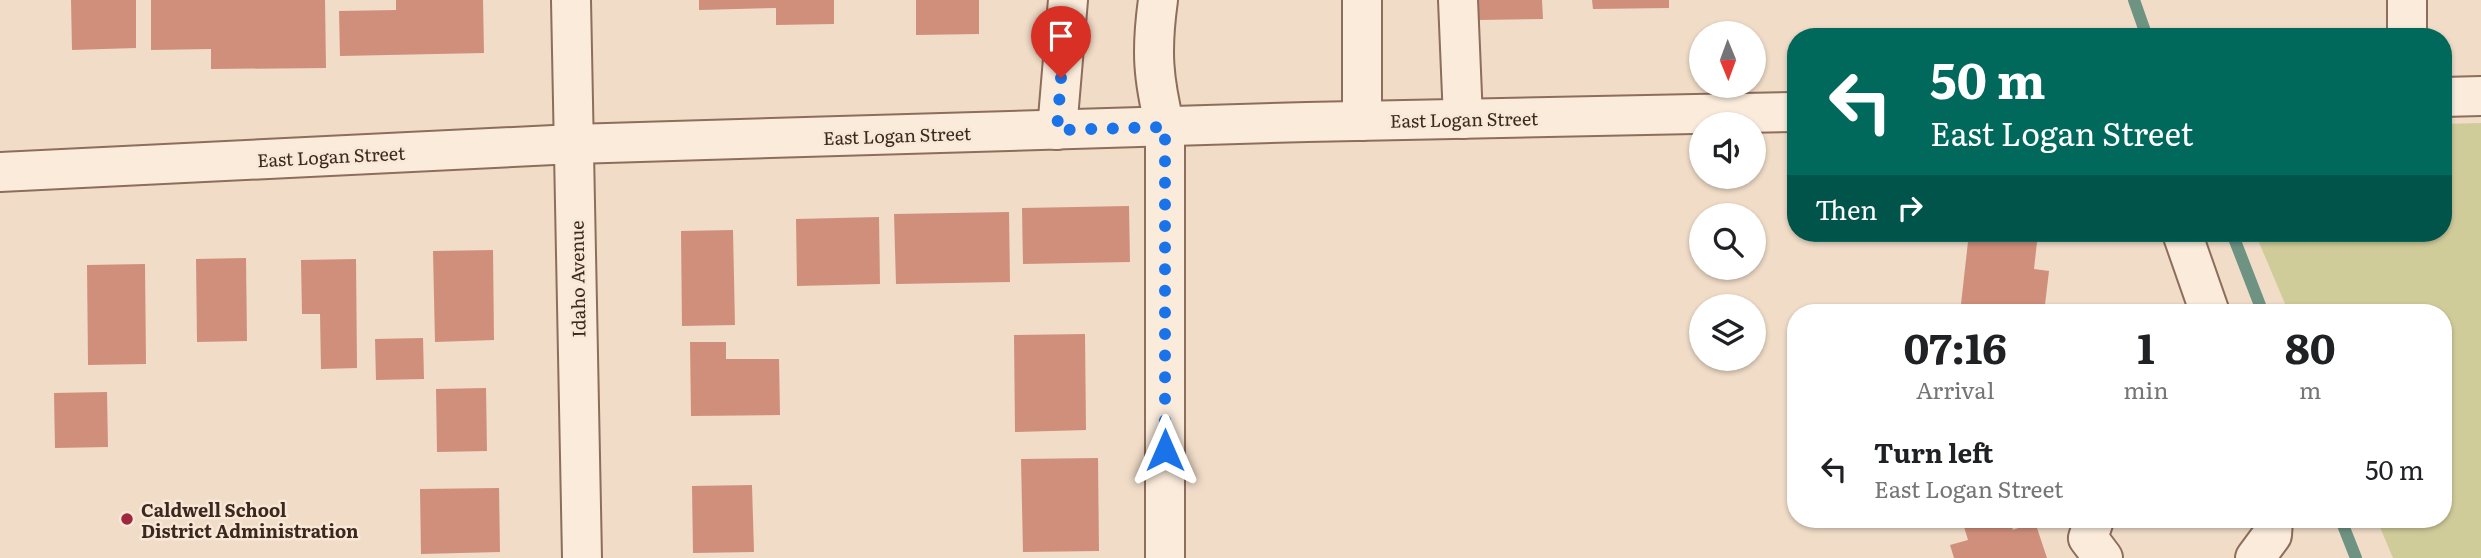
<!DOCTYPE html>
<style>
:root{--surface:#fff;--page:#f6f6f6;--text:#202124;--muted:#757577}
body{margin:0;font-family:Literata,serif;background:var(--page);color:var(--text);height:100vh;display:flex;flex-direction:column;font-size:26px;white-space:nowrap}
*{box-sizing:border-box;margin:0}
p{font-size:23px;color:var(--muted)}
.icon{flex:none;width:38px;height:38px;fill:none;stroke:currentColor;stroke-width:2;stroke-linecap:round;stroke-linejoin:round}
.map{position:relative;flex:1;overflow:hidden}
.sheet{position:absolute;left:1787px;top:304px;width:665px;height:224px;display:flex;flex-direction:column;background:var(--surface);border-radius:28px;box-shadow:0 2px 5px #0004}
.sheet>*{flex:none}
.top-card{position:absolute;left:1787px;top:28px;width:665px;height:214px;border-radius:28px;box-shadow:0 2px 5px #0004;background:#00695c;color:#fff;overflow:hidden}
.needle{width:46px;rotate:179deg}
.fabs{position:absolute;left:1689px;top:21px;display:grid;gap:14px}
.fabs a{display:grid;place-items:center;width:77px;height:77px;border-radius:50%;background:var(--surface);box-shadow:0 2px 5px #0004;font-size:35px}
.pin{position:absolute;display:grid;place-items:center;width:60px;height:60px;color:#fff;margin:-72px -30px;border-radius:50% 50% 50% 0;rotate:-45deg;box-shadow:0 0 7px #0007}
.pin .icon{rotate:45deg}
.me{position:absolute;width:77px;margin:-38px;rotate:0deg;stroke-linejoin:round;filter:drop-shadow(0 0 5px #0008)}
.turn{display:flex;align-items:center;gap:24px;height:147px;padding:0 28px;font-size:32px}
.turn .icon{width:91px;height:91px;stroke-width:2.5}
.turn b{display:block;font-size:49px;line-height:60px}
.then{display:flex;align-items:center;height:66px;padding:0 28px;background:#0003;gap:14px;font-size:26px}
.eta{display:flex;justify-content:space-evenly;align-items:center;height:119px;text-align:center}
.eta b{font-size:42px;font-weight:700;line-height:49px}
ul{padding:0;list-style:none}
li{display:flex;align-items:center;gap:21px;height:91px;padding:0 28px}
li div{flex:1}
li b{display:block;font-size:26px}
li em{font-style:normal}
.map>svg:first-child{display:block}
.green{fill:#d0cc9a}
.lines{fill:none;stroke-linecap:round;stroke-linejoin:round}
.stream{stroke:#6e9383;stroke-width:12}
.building{fill:#d08f7b}
.minor-casing{stroke:#8d6d5b;stroke-width:42}
.minor{stroke:#faebdb;stroke-width:38}
.route{stroke:#1a73e8;stroke-width:12;stroke-dasharray:0 21.6}
.poi-dot{fill:#9f283f;stroke:#f7e8d7;stroke-width:2.5}
.labels{text-anchor:middle;dominant-baseline:central;stroke-width:5;stroke-linejoin:round;paint-order:stroke}
.street-label{font-size:18px;fill:#3d281f;stroke:#f7e8d7}
.poi-label{font-size:18px;font-weight:bold;fill:#3d281f;stroke:#f7e8d7;text-anchor:start}
</style>
<div class="map">
<svg width="2481" height="558" viewBox="0 0 2481 558">
<rect width="100%" height="100%" fill="#f0dcc7"/>
<!-- green -->
<polygon class="green" points="2481,123 2481,558 2393,558 2377,520 2443,520 2443,313 2289,313 2255,233 2443,233 2443,124"/>
<g class="lines">
<!-- stream -->
<g class="stream">
<polyline points="2134,0 2147,37"/>
<polyline points="2232,233 2263,313"/>
<polyline points="2341,520 2356,558"/>
</g>
</g>
<!-- building -->
<g class="building">
<polygon points="71,0 136,0 136,48 72,50"/>
<polygon points="151,0 325,0 326,68 211,69 211,49 151,50"/>
<polygon points="396,0 483,0 484,53 340,56 339,11 396,10"/>
<polygon points="699,0 834,0 834,24 776,25 776,8 699,10"/>
<polygon points="916,0 979,0 979,34 916,35"/>
<polygon points="1479,0 1542,0 1543,19 1479,20"/>
<polygon points="1592,0 1669,0 1669,8 1593,9"/>
<polygon points="1129,206 1130,262 1023,264 1022,208"/>
<polygon points="1009,212 1010,282 896,284 894,214"/>
<polygon points="879,217 880,284 797,286 796,219"/>
<polygon points="733,230 735,325 682,326 681,231"/>
<polygon points="1969,233 2038,233 2034,269 2049,271 2044,313 1960,313"/>
<polygon points="493,250 494,340 435,342 433,251"/>
<polygon points="246,258 247,341 197,342 196,259"/>
<polygon points="356,259 357,368 321,369 320,314 302,314 301,260"/>
<polygon points="145,264 146,364 88,365 87,265"/>
<polygon points="1085,334 1086,430 1015,432 1014,335"/>
<polygon points="423,338 424,379 376,380 375,339"/>
<polygon points="690,342 726,342 726,359 779,359 780,415 691,416"/>
<polygon points="486,388 487,451 437,452 436,389"/>
<polygon points="107,392 108,447 55,448 54,393"/>
<polygon points="1098,458 1099,551 1023,552 1021,459"/>
<polygon points="752,485 754,552 693,553 692,486"/>
<polygon points="499,488 500,552 421,554 420,489"/>
<polygon points="1962,520 2009,520 2013,530 2035,522 2047,558 1954,558 1950,545 1968,540"/>
</g>
<g class="lines">
<!-- minor casing -->
<g class="minor-casing">
<g id="minor">
<polyline points="571,0 582,558"/>
<path d="M1158,0C1151,51 1153,78 1165,127V558"/>
<polyline points="1362,0 1362,121"/>
<polyline points="1458,0 1463,119"/>
<polyline points="2407,0 2407,37"/>
<polyline points="2443,97 2481,96"/>
<polyline points="1057,130 1068,0"/>
<polyline points="0,172 574,144 1307,122 1796,112"/>
<polyline points="2182,233 2210,313"/>
<polyline points="2094,520 2088,538 2103,558"/>
<polyline points="2255,558 2272,535 2273,520"/>
</g>
</g>
<!-- minor -->
<use href="#minor" class="minor"/>
</g>
<g class="lines">
<!-- route -->
<polyline class="route" points="1061,78 1057,130 1165,127 1165,450"/>
</g>
<!-- markers -->
<circle class="poi-dot" cx="127" cy="519" r="7"/>
<g class="labels">
<!-- street labels -->
<g class="street-label">
<text transform="translate(1464 119) rotate(-1)">East Logan Street</text>
<text transform="translate(897 135) rotate(-2)">East Logan Street</text>
<text transform="translate(331 156) rotate(-3)">East Logan Street</text>
<text transform="translate(577 279) rotate(-91)">Idaho Avenue</text>
</g>
<!-- poi labels -->
<g class="poi-label">
<text x="141" y="509">Caldwell School<tspan x="141" dy="21">District Administration</tspan></text>
</g>
</g>
</svg>
<div class="fabs">
<a><svg class="needle" viewBox="-14 -14 28 28"><path d="M0-13l5 13h-10z" fill="#e53935"/><path d="M0 13l5-13h-10z" fill="#757577"/></svg></a>
<a><svg class="icon" aria-label="sound" viewBox="0 0 24 24"><path d="M4 9h4l5-4v14l-5-4H4zM17 9q2 3 0 6"/></svg></a>
<a><svg class="icon" aria-label="search" viewBox="0 0 24 24"><circle cx="10" cy="10" r="6"/><path d="M15 15l6 6"/></svg></a>
<a><svg class="icon" aria-label="layers" viewBox="0 0 24 24"><path d="M12 4l9 5-9 5-9-5zM3 14l9 5 9-5"/></svg></a>
</div>
<div class="pin" style="left:1061px;top:78px;background:#d93025"><svg class="icon" aria-label="arrive" viewBox="0 0 24 24"><path d="M6 21V4h12l-3 4 3 4H6"/></svg></div>
<svg class="me" style="left:1165px;top:450px" viewBox="-20 -20 40 40"><path d="M0-17L14 15 0 8-14 15z" fill="#1a73e8" stroke="#fff" stroke-width="4"/></svg>
<div class="top-card">
<div class="turn"><svg class="icon" aria-label="left" viewBox="0 0 24 24"><path d="M17 20v-9H6M10 6l-5 5 5 5"/></svg><div><b>50 m</b>East Logan Street</div></div>
<div class="then">Then<svg class="icon" aria-label="right" viewBox="0 0 24 24"><path d="M7 20v-9h11M14 6l5 5-5 5"/></svg></div>
</div>
<section class="sheet">
<div class="eta">
<div><b>07:16</b><p>Arrival</p></div>
<div><b>1</b><p>min</p></div>
<div><b>80</b><p>m</p></div>
</div>
<ul>
<li><svg class="icon" aria-label="left" viewBox="0 0 24 24"><path d="M17 20v-9H6M10 6l-5 5 5 5"/></svg><div><b>Turn left</b><p>East Logan Street</p></div><em>50 m</em></li>
</ul>
</section>
</div>
